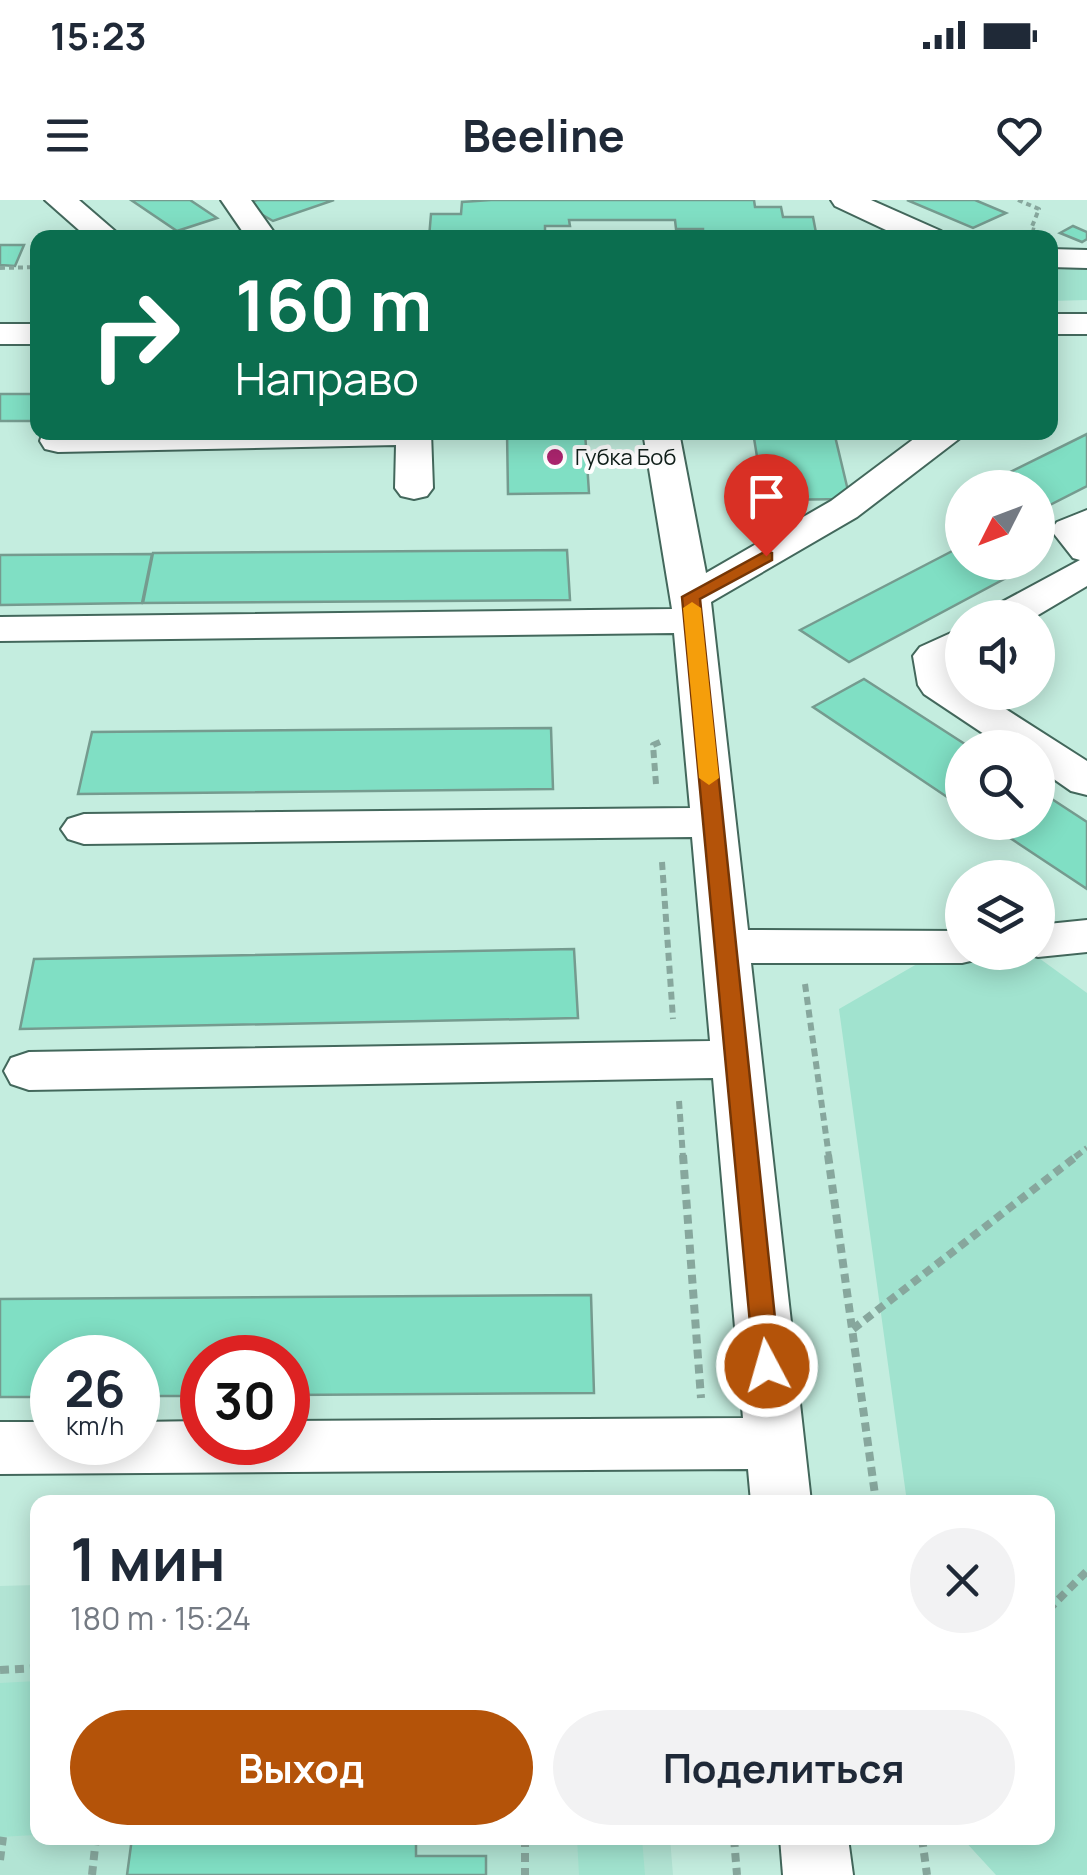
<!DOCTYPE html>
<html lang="ru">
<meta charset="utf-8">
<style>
:root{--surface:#fff;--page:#f2f2f3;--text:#1f2937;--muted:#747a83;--accent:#b45309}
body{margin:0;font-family:Manrope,sans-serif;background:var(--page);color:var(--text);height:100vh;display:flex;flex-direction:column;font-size:38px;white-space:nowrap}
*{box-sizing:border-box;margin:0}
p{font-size:32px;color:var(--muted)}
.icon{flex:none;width:55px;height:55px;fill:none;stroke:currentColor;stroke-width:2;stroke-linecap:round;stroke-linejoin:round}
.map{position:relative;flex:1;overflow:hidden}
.details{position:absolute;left:30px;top:1295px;width:1025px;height:350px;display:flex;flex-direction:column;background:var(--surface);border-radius:20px;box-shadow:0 5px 25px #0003}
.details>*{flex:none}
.hud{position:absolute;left:30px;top:30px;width:1028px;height:210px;border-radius:20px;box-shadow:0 5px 25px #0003;background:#0b6e4f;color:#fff;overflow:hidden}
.needle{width:65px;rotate:228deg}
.controls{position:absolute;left:945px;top:270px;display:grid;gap:20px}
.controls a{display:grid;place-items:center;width:110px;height:110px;border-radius:50%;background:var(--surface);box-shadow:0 5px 25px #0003;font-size:50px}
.speed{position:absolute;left:30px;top:1135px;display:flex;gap:20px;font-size:50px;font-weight:700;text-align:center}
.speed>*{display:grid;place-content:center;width:130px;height:130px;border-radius:50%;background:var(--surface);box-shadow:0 5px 25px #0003;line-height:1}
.speed small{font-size:25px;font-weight:400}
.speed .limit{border:15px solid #d22;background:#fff;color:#111}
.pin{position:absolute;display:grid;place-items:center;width:85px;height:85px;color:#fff;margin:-102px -42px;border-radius:50% 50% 50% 0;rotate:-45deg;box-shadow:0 0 10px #0007}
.pin .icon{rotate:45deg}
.me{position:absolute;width:110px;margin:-55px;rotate:354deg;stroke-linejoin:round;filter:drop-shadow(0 0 8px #0008)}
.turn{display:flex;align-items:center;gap:35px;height:210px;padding:0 40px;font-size:45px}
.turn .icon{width:130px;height:130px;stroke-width:2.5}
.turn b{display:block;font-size:70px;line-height:85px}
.round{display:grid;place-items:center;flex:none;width:105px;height:105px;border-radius:52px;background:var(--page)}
.overview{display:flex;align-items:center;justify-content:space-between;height:170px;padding:0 40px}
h1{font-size:60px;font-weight:700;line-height:75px}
.primary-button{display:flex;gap:20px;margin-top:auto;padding:20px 40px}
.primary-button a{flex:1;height:115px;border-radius:60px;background:var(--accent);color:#fff;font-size:40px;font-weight:700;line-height:115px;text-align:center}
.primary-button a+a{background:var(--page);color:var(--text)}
.status{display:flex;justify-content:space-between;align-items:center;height:70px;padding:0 50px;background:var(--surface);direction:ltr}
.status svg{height:28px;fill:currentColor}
header{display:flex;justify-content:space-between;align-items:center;height:130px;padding:0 40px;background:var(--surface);font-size:45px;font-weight:700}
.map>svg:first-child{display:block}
.built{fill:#b2e4d4}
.green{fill:#a1e3cf}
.building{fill:#80dfc4;stroke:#759b8f;stroke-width:2.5}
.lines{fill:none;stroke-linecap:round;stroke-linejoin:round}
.minor-casing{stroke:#43685c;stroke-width:4}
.path-far2{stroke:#87a79d;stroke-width:4;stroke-dasharray:5 4;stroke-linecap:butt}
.path-far1{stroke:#87a79d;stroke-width:6;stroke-dasharray:8 5;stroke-linecap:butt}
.path{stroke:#87a79d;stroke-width:8;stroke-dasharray:9 6;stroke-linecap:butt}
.minor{fill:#fff;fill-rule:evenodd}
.route{fill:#b45309;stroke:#753606;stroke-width:2.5}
.slow{fill:#f59e0b}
.poi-dot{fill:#ab256e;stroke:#fff;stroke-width:4}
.labels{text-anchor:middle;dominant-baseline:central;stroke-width:8;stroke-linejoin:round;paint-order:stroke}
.far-poi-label{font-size:22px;fill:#101f1a;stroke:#fff;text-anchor:start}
</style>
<div class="status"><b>15:23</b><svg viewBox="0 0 49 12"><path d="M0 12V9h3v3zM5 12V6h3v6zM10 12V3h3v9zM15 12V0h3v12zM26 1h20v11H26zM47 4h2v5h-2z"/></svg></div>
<header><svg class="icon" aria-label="menu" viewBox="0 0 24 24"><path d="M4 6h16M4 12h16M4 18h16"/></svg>Beeline<svg class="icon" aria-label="heart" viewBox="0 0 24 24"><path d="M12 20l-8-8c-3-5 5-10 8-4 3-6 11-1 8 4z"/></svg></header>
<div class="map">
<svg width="1087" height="1675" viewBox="0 0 1087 1675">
<rect width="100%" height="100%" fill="#c4eddf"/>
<!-- built -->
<polygon class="built" points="37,1385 38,1638 670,1638 673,1675 0,1675 0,1386"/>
<!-- green -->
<g class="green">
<polygon points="1050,64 1087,68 1087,100 1050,101"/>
<polygon points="962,738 962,752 1032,753 1087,793 1087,1675 996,1675 962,1638 1048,1638 1048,1302 907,1302 839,809"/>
<polygon points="37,1481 35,1635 0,1637 0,1483"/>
<polygon points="577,1638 642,1638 645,1675 579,1675"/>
</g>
<!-- building -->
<g class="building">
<polygon points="131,0 190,0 217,18 177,31"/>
<polygon points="257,0 334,0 273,21 244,4"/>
<polygon points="491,0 754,0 755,7 781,7 783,17 813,17 817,38 703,38 703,29 676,29 675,20 569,20 570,26 545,26 545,38 429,38 431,14 461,14 462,2"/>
<polygon points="907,0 975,0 1006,13 973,28"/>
<polygon points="1073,26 1087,32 1087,39 1082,42 1060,33"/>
<polygon points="0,45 24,45 15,66 0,65"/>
<polygon points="0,194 38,194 37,221 0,221"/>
<polygon points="507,232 585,232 589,293 508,294"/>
<polygon points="753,232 834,232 850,299 764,300"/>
<polygon points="1087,234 1087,286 1038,311 1038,288 980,287"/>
<polygon points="962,346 962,362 1036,362 849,462 800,430"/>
<polygon points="567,350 570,400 143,403 153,353"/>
<polygon points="152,354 142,403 0,405 0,355"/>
<polygon points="864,479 971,548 962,548 962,607 813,507"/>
<polygon points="551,528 553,589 78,594 92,532"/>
<polygon points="1038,590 1087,622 1087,689 986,622 1038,622"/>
<polygon points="574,749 578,818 20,829 34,759"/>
<polygon points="591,1095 594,1193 288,1195 288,1158 202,1158 202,1196 138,1196 138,1158 52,1158 52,1197 0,1197 0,1099"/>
<polygon points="132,1638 416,1638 416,1656 486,1656 486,1675 127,1675"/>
</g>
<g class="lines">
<!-- minor casing -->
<g class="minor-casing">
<g id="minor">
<polygon points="45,0 79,0 123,38 88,38"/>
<polygon points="221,0 251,0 278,38 247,38"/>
<polygon points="831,0 871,0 941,31 945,38 903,38 835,6"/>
<polygon points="1050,49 1087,50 1087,68 1050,67"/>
<rect x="1050" y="114" width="37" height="20"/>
<rect x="0" y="124" width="38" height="20"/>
<polygon points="43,232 431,232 433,288 427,296 414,299 401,296 395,288 396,245 58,252 45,249 40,241"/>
<polygon points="643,232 679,232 706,373 831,301 923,232 968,232 857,317 711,402 748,730 962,731 962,752 983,752 979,759 962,763 751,763 811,1302 751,1302 748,1269 0,1274 0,1222 52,1222 52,1242 138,1242 138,1222 202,1221 202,1242 288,1242 288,1221 743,1218 713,878 29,890 11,884 4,871 11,858 29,852 710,841 692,637 84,644 68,639 61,629 68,619 84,614 690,608 674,433 0,441 0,417 672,409"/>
<polygon points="1087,310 1087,386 1033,418 983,418 989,409 1080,360 1073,358 1051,330 1057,322"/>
<polygon points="962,428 962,457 955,461 962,492 979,492 1087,561 1087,595 1071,591 1038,568 1038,548 1005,548 924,494 918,485 913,456 920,447"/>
<polygon points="1087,720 1087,752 1038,757 1021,752 1038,752 1038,725"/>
<polygon points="780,1638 848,1638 853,1675 783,1675"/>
</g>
</g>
<!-- path-far2 -->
<g class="path-far2">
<polyline points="1018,0 1039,9 1031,29 1035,30"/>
<polyline points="0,68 38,67"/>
</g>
<!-- path-far1 -->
<g class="path-far1">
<polyline points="656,584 653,545 660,542"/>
<polyline points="662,662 673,819"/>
<polyline points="805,784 829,957"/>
<polyline points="679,901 683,957"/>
<polyline points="1075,957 1087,948"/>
</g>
<!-- path -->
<g class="path">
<polyline points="683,955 701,1198"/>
<polyline points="828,955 876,1302"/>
<polyline points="853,1129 1078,955"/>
<polyline points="1048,1410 1087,1371"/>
<polyline points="0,1470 38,1468"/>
<polyline points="525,1638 525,1675"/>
<polyline points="734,1638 737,1675"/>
<polyline points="922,1638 927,1675"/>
<polyline points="0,1660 3,1637"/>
<polyline points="92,1675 96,1638"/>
</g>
<!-- minor -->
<use href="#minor" class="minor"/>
</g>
<!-- route -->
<polygon class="route" points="766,351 772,353 772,360 700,399 780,1166 777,1174 767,1177 758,1174 754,1166 682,397"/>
<!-- slow -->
<polygon class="slow" points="692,402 701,408 719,578 709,585 699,578 683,408"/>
<!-- markers -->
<circle class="poi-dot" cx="555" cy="257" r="10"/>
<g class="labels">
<!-- far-poi labels -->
<g class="far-poi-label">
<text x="575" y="257">Губка Боб</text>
</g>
</g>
</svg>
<div class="controls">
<a><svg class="needle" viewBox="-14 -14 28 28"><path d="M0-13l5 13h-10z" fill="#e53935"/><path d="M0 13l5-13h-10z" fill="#747a83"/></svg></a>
<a><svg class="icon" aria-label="sound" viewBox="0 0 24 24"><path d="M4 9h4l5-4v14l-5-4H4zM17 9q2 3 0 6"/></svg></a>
<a><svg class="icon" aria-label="search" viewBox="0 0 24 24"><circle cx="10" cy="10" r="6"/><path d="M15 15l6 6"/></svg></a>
<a><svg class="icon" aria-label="layers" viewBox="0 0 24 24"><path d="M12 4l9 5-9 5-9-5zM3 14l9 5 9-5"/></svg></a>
</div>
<div class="speed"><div>26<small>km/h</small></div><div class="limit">30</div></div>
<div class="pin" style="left:766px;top:356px;background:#d93025"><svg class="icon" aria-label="arrive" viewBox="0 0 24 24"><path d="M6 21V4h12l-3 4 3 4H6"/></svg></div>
<svg class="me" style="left:767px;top:1166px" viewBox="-20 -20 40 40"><circle r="17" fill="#b45309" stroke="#fff" stroke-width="3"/><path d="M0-11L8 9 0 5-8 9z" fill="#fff"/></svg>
<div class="hud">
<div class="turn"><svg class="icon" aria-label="right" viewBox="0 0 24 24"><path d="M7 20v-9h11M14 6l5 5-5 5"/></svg><div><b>160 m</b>Направо</div></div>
</div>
<section class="details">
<div class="overview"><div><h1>1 мин</h1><p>180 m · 15:24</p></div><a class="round"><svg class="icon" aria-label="close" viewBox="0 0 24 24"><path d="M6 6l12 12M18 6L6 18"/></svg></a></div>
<div class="primary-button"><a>Выход</a><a>Поделиться</a></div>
</section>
</div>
